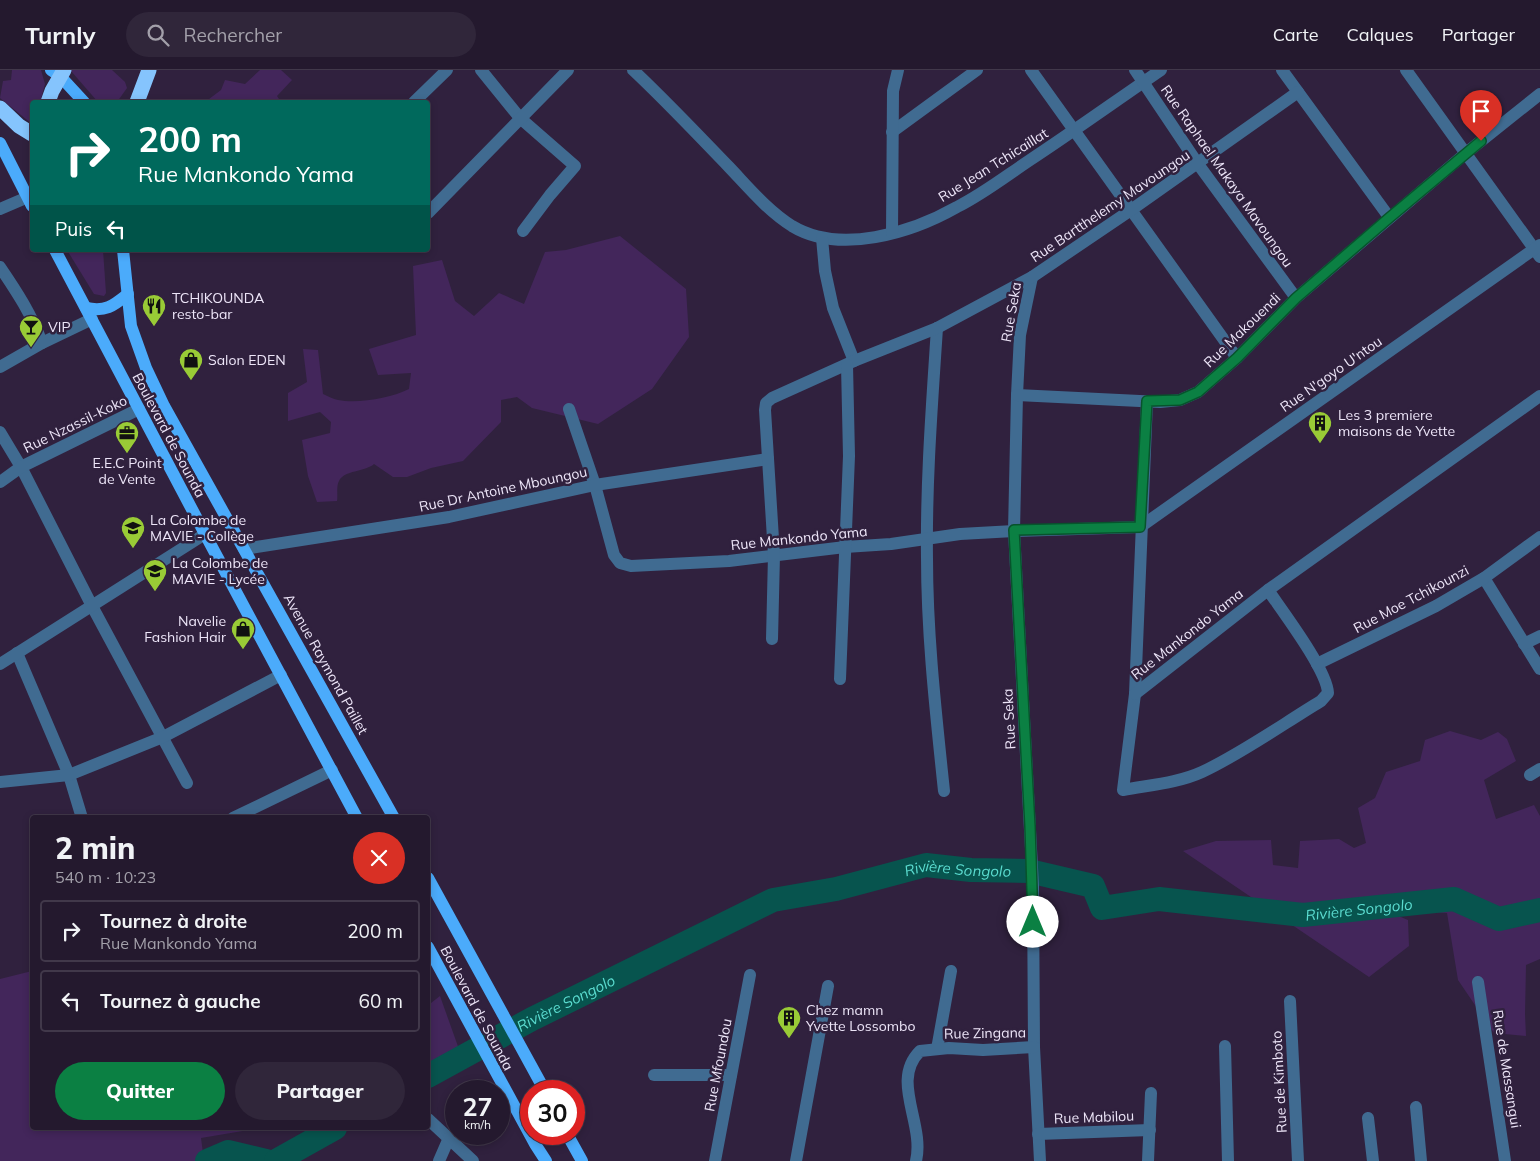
<!DOCTYPE html>
<html lang="fr">
<meta charset="utf-8">
<style>
:root{--surface:#24192e;--page:#30263a;--text:#f1f3f6;--muted:#a3a0aa;--line:#41384a;--accent:#0b8043}
body{margin:0;font-family:Mulish,sans-serif;background:var(--page);color:var(--text);height:100vh;display:flex;flex-direction:column;font-size:19px;white-space:nowrap}
*{box-sizing:border-box;margin:0}
p{font-size:16px;color:var(--muted)}
.icon{flex:none;width:28px;height:28px;fill:none;stroke:currentColor;stroke-width:2;stroke-linecap:round;stroke-linejoin:round}
.map{position:relative;flex:1;overflow:hidden}
.side{position:absolute;left:30px;top:745px;width:400px;height:315px;display:flex;flex-direction:column;background:var(--surface);border-radius:5px;box-shadow:0 2px 8px #0003,0 0 0 1px var(--line)}
.side>*{flex:none}
.hud{position:absolute;left:30px;top:30px;width:400px;height:152px;border-radius:5px;box-shadow:0 2px 8px #0003,0 0 0 1px var(--line);background:#00695c;color:#fff;overflow:hidden}
.speed{position:absolute;left:445px;top:1010px;display:flex;gap:10px;font-size:25px;font-weight:700;text-align:center}
.speed>*{display:grid;place-content:center;width:65px;height:65px;border-radius:50%;background:var(--surface);box-shadow:0 2px 8px #0003,0 0 0 1px var(--line);line-height:1}
.speed small{font-size:12px;font-weight:400}
.speed .limit{border:8px solid #d22;background:#fff;color:#111}
.pin{position:absolute;display:grid;place-items:center;width:42px;height:42px;color:#fff;margin:-51px -21px;border-radius:50% 50% 50% 0;rotate:-45deg;box-shadow:0 0 5px #0007}
.pin .icon{rotate:45deg}
.me{position:absolute;width:55px;margin:-28px;rotate:0deg;stroke-linejoin:round;filter:drop-shadow(0 0 4px #0008)}
.turn{display:flex;align-items:center;gap:18px;height:105px;padding:0 25px;font-size:22px}
.turn .icon{width:65px;height:65px;stroke-width:2.5}
.turn b{display:block;font-size:35px;line-height:42px}
.then{display:flex;align-items:center;height:48px;padding:0 25px;background:#0003;gap:10px;font-size:19px}
.round{display:grid;place-items:center;flex:none;width:52px;height:52px;border-radius:26px;background:var(--page)}
.headline{display:flex;align-items:center;justify-content:space-between;height:85px;padding:0 25px}
h1{font-size:30px;font-weight:800;line-height:38px}
.primary-button{display:flex;gap:10px;margin-top:auto;padding:10px 25px}
.primary-button a{flex:1;height:58px;border-radius:30px;background:var(--accent);color:#fff;font-size:20px;font-weight:800;line-height:58px;text-align:center}
.primary-button a+a{background:var(--page);color:var(--text)}
ul{padding:0;list-style:none}
li{display:flex;align-items:center;gap:15px;height:62px;margin:0 10px 8px;padding:0 15px;border:2px solid var(--line);border-radius:5px}
li div{flex:1}
li b{display:block;font-size:19px}
li em{font-style:normal}
header{display:flex;align-items:center;gap:30px;box-sizing:border-box;height:70px;padding:0 25px;background:var(--surface);border-bottom:1px solid var(--line)}
header strong{font-size:24px}
nav{display:flex;gap:28px;margin-inline-start:auto;font-size:18px}
.search{width:350px;height:45px;background:var(--page);display:flex;align-items:center;gap:12px;box-sizing:border-box;padding:0 18px;border-radius:28px;color:var(--muted);font-size:19px}
.map>svg:first-child{display:block}
.green{fill:#43265b}
.lines{fill:none;stroke-linecap:round;stroke-linejoin:round}
.river{stroke:#07544e;stroke-width:24}
.minor{stroke:#406b91;stroke-width:12}
.major{stroke:#4babfb;stroke-width:12}
.highway{stroke:#85c4fd;stroke-width:15}
.route-casing{stroke:#07532c;stroke-width:12}
.route{stroke:#0b8043;stroke-width:9}
.labels{text-anchor:middle;dominant-baseline:central;stroke-width:5;stroke-linejoin:round;paint-order:stroke}
.street-label{font-size:14px;fill:#ede5f8;stroke:#30213e}
.poi-label{font-size:14px;fill:#ede5f8;stroke:#30213e;text-anchor:start}
.water-label{font-size:15px;font-style:italic;fill:#5adbcf;stroke:#30213e}
</style>
<header>
<strong>Turnly</strong>
<div class="search"><svg class="icon" aria-label="search" viewBox="0 0 24 24"><circle cx="10" cy="10" r="6"/><path d="M15 15l6 6"/></svg>Rechercher</div>
<nav><a>Carte</a><a>Calques</a><a>Partager</a></nav>
</header>
<div class="map">
<svg width="1540" height="1091" viewBox="0 0 1540 1091">
<rect width="100%" height="100%" fill="#30213e"/>
<!-- green -->
<g class="green">
<polygon points="12,0 41,0 45,14 40,32 32,32 32,54 0,28 3,11 11,10"/>
<polygon points="72,0 112,0 125,12 127,18 117,32 98,32 71,1"/>
<polygon points="260,0 281,0 292,10 277,26 281,32 210,32 209,29 221,20 225,10 245,14"/>
<path d="M620,166L686,219L689,267L652,319L598,354L532,338L517,327L501,330V352L463,391L431,398L407,407H393L374,394C365,402 344,400 339,411C336,416 338,426 337,431L317,432L308,406L302,370L330,363L331,352L320,342L288,351V323L307,312L303,279L318,280L323,324C328,326 333,329 338,330C358,334 391,328 409,319L411,303L378,305L369,279L416,265L413,196L442,190L455,231L474,246L499,223L524,234L545,182L566,180Z"/>
<polygon points="67,180 103,180 106,223 104,226 94,224"/>
<polygon points="1450,661 1481,670 1498,662 1507,669 1516,691 1484,710 1496,749 1534,735 1540,746 1540,889 1526,895 1525,944 1526,966 1494,963 1458,910 1447,843 1415,841 1396,845 1408,850 1409,876 1369,907 1183,781 1216,771 1271,770 1273,795 1298,798 1300,771 1339,769 1354,778 1366,773 1358,738 1375,728 1386,702 1420,691 1425,670"/>
<polygon points="32,901 32,1058 261,1058 201,1068 204,1091 0,1091 0,909"/>
<polygon points="440,926 460,982 428,1001 428,928 431,933"/>
</g>
<g class="lines">
<!-- river -->
<g class="river">
<path id="s1" d="M428,1006L532,949L773,830L836,819L926,795L971,800L1029,801L1093,816L1102,838L1159,829L1303,845L1454,829L1499,849L1540,840"/>
<polyline points="207,1091 228,1082 266,1091"/>
<polyline points="276,1091 335,1058"/>
</g>
<!-- minor -->
<g class="minor">
<polyline points="481,0 520,48 575,96 550,125 523,161"/>
<path d="M633,0C666,31 697,64 729,97C749,118 767,140 792,156C840,185 911,163 957,137C983,124 1006,106 1030,90C1074,61 1117,30 1161,0"/>
<polyline points="1031,0 1237,288"/>
<polyline points="1135,0 1198,94 1296,228"/>
<polyline points="1282,0 1389,147"/>
<polyline points="1406,0 1540,187"/>
<polyline points="414,32 447,0"/>
<polyline points="892,62 977,0"/>
<polyline points="0,139 28,127"/>
<polyline points="428,143 568,0"/>
<polyline points="892,163 893,21 898,0"/>
<polyline points="822,168 825,201 833,238 854,291"/>
<path d="M0,197C17,222 32,245 42,273"/>
<polyline points="1032,207 1020,265 1017,325 1014,461 1033,816 1034,977 1040,1091"/>
<path d="M937,258C932,334 926,411 927,488C927,566 936,644 944,721"/>
<polyline points="0,297 42,273 92,249"/>
<polyline points="1017,325 1160,332 1180,330 1198,322 1237,288 1296,228 1466,83 1540,24"/>
<path d="M1147,331L1135,624L1123,720C1149,715 1178,713 1202,702C1241,684 1283,654 1321,631L1328,623C1327,600 1283,542 1268,520"/>
<polyline points="569,339 595,415 614,485 620,493 631,496 729,491 845,477 891,474 960,464 1014,461 1140,457"/>
<polyline points="0,362 21,397 92,536 187,713"/>
<polyline points="0,412 21,397 139,339"/>
<polyline points="1140,457 1540,175"/>
<polyline points="244,479 449,447 595,415 768,389"/>
<polyline points="1484,508 1540,599"/>
<polyline points="772,569 774,485 765,340 766,333 772,328 854,291 937,258 1032,207 1131,140 1298,22"/>
<polyline points="1524,574 1540,566"/>
<polyline points="17,583 69,705 82,748"/>
<polyline points="0,594 205,464"/>
<polyline points="1317,594 1436,536 1484,508 1540,467"/>
<polyline points="840,609 849,386 847,295"/>
<polyline points="1135,624 1268,520 1540,326"/>
<polyline points="1530,705 1540,699"/>
<polyline points="0,712 69,705 163,667 281,605"/>
<polyline points="233,748 332,700"/>
<polyline points="1478,912 1505,1091"/>
<polyline points="1290,931 1298,1091"/>
<polyline points="1225,976 1228,1091"/>
<polyline points="937,979 951,901"/>
<polyline points="654,1005 731,1005"/>
<polyline points="1416,1037 1421,1091"/>
<polyline points="1368,1048 1373,1091"/>
<polyline points="428,1049 473,1091"/>
<polyline points="1038,1064 1150,1060"/>
<polyline points="439,1091 449,1068"/>
<polyline points="715,1091 750,905"/>
<polyline points="796,1091 828,916"/>
<path d="M916,1091C925,1053 890,1011 920,981L949,978L983,980L1034,977"/>
<polyline points="1148,1091 1151,1023"/>
</g>
<!-- major -->
<g class="major">
<polyline points="51,0 60,6 84,32"/>
<polyline points="0,73 32,136"/>
<polyline points="55,180 205,464 357,748"/>
<polyline points="123,180 131,256 146,298 164,336 394,748"/>
<path d="M86,238C106,242 113,236 128,224"/>
<polyline points="428,808 545,1021"/>
<polyline points="428,877 535,1074 546,1091"/>
<polyline points="567,1064 582,1091"/>
</g>
<!-- highway -->
<g class="highway">
<polyline points="48,32 52,21 64,0"/>
<polyline points="137,32 149,0"/>
<polyline points="0,38 19,56 32,64"/>
</g>
</g>
<g class="lines">
<!-- route casing -->
<g class="route-casing">
<polyline id="route" points="1033,852 1030,756 1014,460 1140,457 1147,331 1180,330 1198,322 1237,288 1296,228 1389,148 1481,71"/>
</g>
<!-- route -->
<use href="#route" class="route"/>
</g>
<!-- icons -->
<defs>
<g id="restaurant-pin" transform="scale(1.25)"><path d="M0 17L-7.5 6A9.5 9.5 0 1 1 7.5 6Z" fill="#99cb36" stroke="#30213e"/><path d="M-5-6h1v4h1v-4h1v4h1v-4h1v5L-1.5 .5V6h-2V.5L-5-1ZM5-6V6H3V1.5H1.5Q1.5-4 5-6Z" fill="#111"/></g>
<g id="bar-pin" transform="scale(1.25)"><path d="M0 17L-7.5 6A9.5 9.5 0 1 1 7.5 6Z" fill="#99cb36" stroke="#30213e"/><path d="M-6-5H6L.8 .8V4.5H3.5V6h-7V4.5H-.8V.8Z" fill="#111"/></g>
<g id="shop-pin" transform="scale(1.25)"><path d="M0 17L-7.5 6A9.5 9.5 0 1 1 7.5 6Z" fill="#99cb36" stroke="#30213e"/><path d="M-5-2.5h2.3a2.7 3.5 0 0 1 5.4 0H5L5.5 6h-11ZM-1.5-2.5h3a1.5 2.3 0 0 0-3 0Z" fill="#111"/></g>
<g id="building-pin" transform="scale(1.25)"><path d="M0 17L-7.5 6A9.5 9.5 0 1 1 7.5 6Z" fill="#99cb36" stroke="#30213e"/><path d="M-4-6H4V6H1V3H-1V6H-4ZM-2.5-4.3h1.7v1.8h-1.7ZM.8-4.3h1.7v1.8H.8ZM-2.5-1h1.7V.8h-1.7ZM.8-1h1.7V.8H.8Z" fill="#111"/></g>
<g id="office-pin" transform="scale(1.25)"><path d="M0 17L-7.5 6A9.5 9.5 0 1 1 7.5 6Z" fill="#99cb36" stroke="#30213e"/><path d="M-6-3h4V-5.5h4V-3h4V5H-6ZM-1-4.5V-3h2v-1.5ZM-6 0V1H6V0Z" fill="#111"/></g>
<g id="school-pin" transform="scale(1.25)"><path d="M0 17L-7.5 6A9.5 9.5 0 1 1 7.5 6Z" fill="#99cb36" stroke="#30213e"/><path d="M0-5L7-2L0 1L-7-2ZM-4 1L0 2.5L4 1V4Q0 6-4 4Z" fill="#111"/></g>
</defs>
<g fill-rule="evenodd">
<use href="#restaurant-pin" x="154" y="236"/>
<use href="#bar-pin" x="31" y="257"/>
<use href="#shop-pin" x="191" y="290"/>
<use href="#building-pin" x="1320" y="353"/>
<use href="#office-pin" x="127" y="363"/>
<use href="#school-pin" x="133" y="458"/>
<use href="#school-pin" x="155" y="501"/>
<use href="#shop-pin" x="243" y="559"/>
<use href="#building-pin" x="789" y="948"/>
</g>
<g class="labels">
<!-- street labels -->
<g class="street-label">
<text transform="translate(993 95) rotate(-32)">Rue Jean Tchicaillat</text>
<text transform="translate(1227 106) rotate(55)">Rue Raphael Makaya Mavoungou</text>
<text transform="translate(1110 136) rotate(-34)">Rue Bartthelemy Mavoungou</text>
<text transform="translate(1011 242) rotate(-80)">Rue Seka</text>
<text transform="translate(1242 260) rotate(-44)">Rue Makouendi</text>
<text transform="translate(1331 304) rotate(-35)">Rue N'goyo U'ntou</text>
<text transform="translate(75 354) rotate(-26)">Rue Nzassil-Koko</text>
<text transform="translate(169 365) rotate(62)">Boulevard de Sounda</text>
<text transform="translate(503 419) rotate(-12)">Rue Dr Antoine Mboungou</text>
<text transform="translate(799 468) rotate(-6)">Rue Mankondo Yama</text>
<text transform="translate(1411 529) rotate(-28)">Rue Moe Tchikounzi</text>
<text transform="translate(1187 564) rotate(-38)">Rue Mankondo Yama</text>
<text transform="translate(326 594) rotate(61)">Avenue Raymond Paillet</text>
<text transform="translate(1009 649) rotate(-93)">Rue Seka</text>
<text transform="translate(477 938) rotate(62)">Boulevard de Sounda</text>
<text transform="translate(985 963) rotate(-1)">Rue Zingana</text>
<text transform="translate(718 995) rotate(-79)">Rue Mfoundou</text>
<text transform="translate(1507 999) rotate(81)">Rue de Massangui</text>
<text transform="translate(1279 1012) rotate(-93)">Rue de Kimboto</text>
<text transform="translate(1094 1047) rotate(-2)">Rue Mabilou</text>
</g>
<!-- poi labels -->
<g class="poi-label">
<text x="172" y="228">TCHIKOUNDA<tspan x="172" dy="16">resto-bar</tspan></text>
<text x="48" y="257">VIP</text>
<text x="208" y="290">Salon EDEN</text>
<text x="1338" y="345">Les 3 premiere<tspan x="1338" dy="16">maisons de Yvette</tspan></text>
<text x="127" y="393" text-anchor="middle">E.E.C Point<tspan x="127" dy="16">de Vente</tspan></text>
<text x="150" y="450">La Colombe de<tspan x="150" dy="16">MAVIE - Collège</tspan></text>
<text x="172" y="493">La Colombe de<tspan x="172" dy="16">MAVIE - Lycée</tspan></text>
<text x="226" y="551" text-anchor="end">Navelie<tspan x="226" dy="16">Fashion Hair</tspan></text>
<text x="806" y="940">Chez mamn<tspan x="806" dy="16">Yvette Lossombo</tspan></text>
</g>
<!-- water labels -->
<g class="water-label">
<text stroke="none"><textPath href="#s1" startOffset="576">Rivière Songolo</textPath></text>
<text stroke="none"><textPath href="#s1" startOffset="996">Rivière Songolo</textPath></text>
<text stroke="none"><textPath href="#s1" startOffset="156">Rivière Songolo</textPath></text>
</g>
</g>
</svg>
<div class="speed"><div>27<small>km/h</small></div><div class="limit">30</div></div>
<div class="pin" style="left:1481px;top:71px;background:#d93025"><svg class="icon" aria-label="arrive" viewBox="0 0 24 24"><path d="M6 21V4h12l-3 4 3 4H6"/></svg></div>
<svg class="me" style="left:1033px;top:852px" viewBox="-20 -20 40 40"><circle r="19" fill="#fff"/><path d="M0-13L10 11 0 6-10 11z" fill="#0b8043"/></svg>
<div class="hud">
<div class="turn"><svg class="icon" aria-label="right" viewBox="0 0 24 24"><path d="M7 20v-9h11M14 6l5 5-5 5"/></svg><div><b>200 m</b>Rue Mankondo Yama</div></div>
<div class="then">Puis<svg class="icon" aria-label="left" viewBox="0 0 24 24"><path d="M17 20v-9H6M10 6l-5 5 5 5"/></svg></div>
</div>
<section class="side">
<div class="headline"><div><h1>2 min</h1><p>540 m · 10:23</p></div><a class="round" style="background:#d93025;color:#fff"><svg class="icon" aria-label="close" viewBox="0 0 24 24"><path d="M6 6l12 12M18 6L6 18"/></svg></a></div>
<ul>
<li><svg class="icon" aria-label="right" viewBox="0 0 24 24"><path d="M7 20v-9h11M14 6l5 5-5 5"/></svg><div><b>Tournez à droite</b><p>Rue Mankondo Yama</p></div><em>200 m</em></li>
<li><svg class="icon" aria-label="left" viewBox="0 0 24 24"><path d="M17 20v-9H6M10 6l-5 5 5 5"/></svg><div><b>Tournez à gauche</b></div><em>60 m</em></li>
</ul>
<div class="primary-button"><a>Quitter</a><a>Partager</a></div>
</section>
</div>
